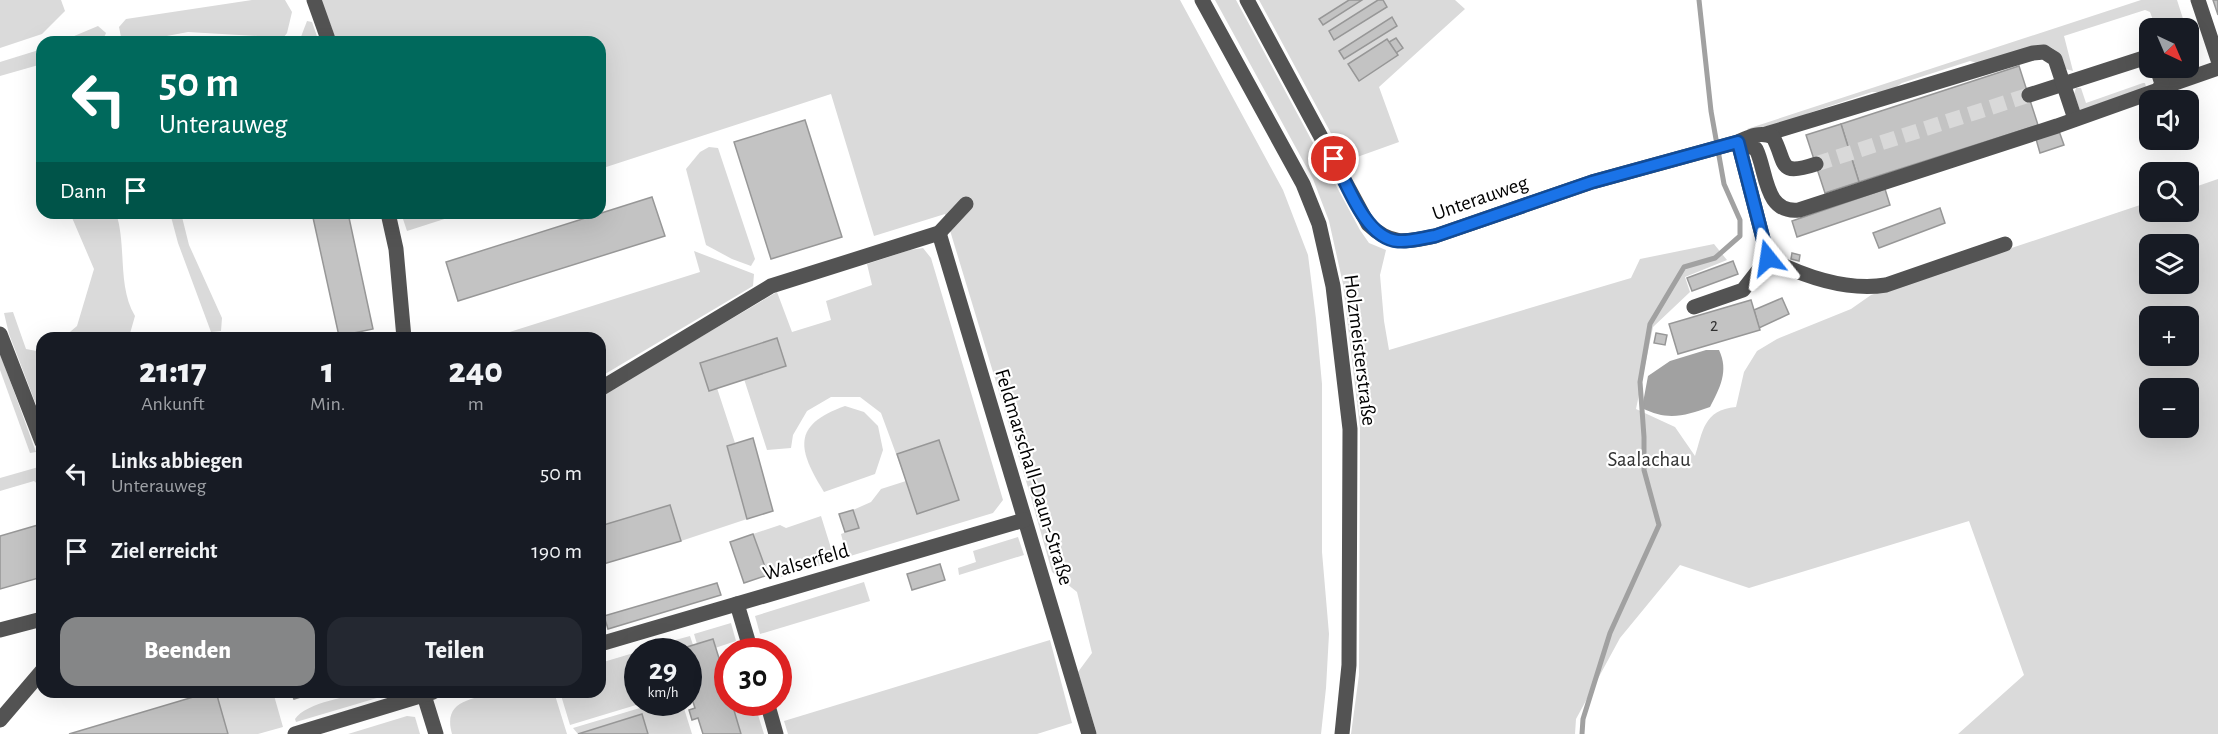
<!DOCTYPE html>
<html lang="de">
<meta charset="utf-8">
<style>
:root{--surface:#171b24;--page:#242831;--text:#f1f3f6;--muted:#9ea1a6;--accent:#858687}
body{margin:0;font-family:"Alegreya Sans",sans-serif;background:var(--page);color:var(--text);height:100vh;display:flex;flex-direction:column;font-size:22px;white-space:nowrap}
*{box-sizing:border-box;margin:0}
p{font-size:20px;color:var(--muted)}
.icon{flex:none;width:33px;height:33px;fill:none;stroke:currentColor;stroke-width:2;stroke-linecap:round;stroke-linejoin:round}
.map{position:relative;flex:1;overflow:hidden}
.sheet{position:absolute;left:36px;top:332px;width:570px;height:366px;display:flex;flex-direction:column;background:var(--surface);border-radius:18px;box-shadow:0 6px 24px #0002}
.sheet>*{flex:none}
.top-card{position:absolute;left:36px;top:36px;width:570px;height:183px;border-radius:18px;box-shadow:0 6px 24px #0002;background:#00695c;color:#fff;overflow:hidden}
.needle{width:39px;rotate:136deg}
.tools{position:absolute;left:2139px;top:18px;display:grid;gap:12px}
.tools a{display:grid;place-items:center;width:60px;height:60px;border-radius:12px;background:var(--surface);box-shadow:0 6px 24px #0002;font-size:30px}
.speed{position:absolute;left:624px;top:638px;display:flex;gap:12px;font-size:30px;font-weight:700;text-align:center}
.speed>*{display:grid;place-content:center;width:78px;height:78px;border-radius:50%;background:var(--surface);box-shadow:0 6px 24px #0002;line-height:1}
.speed small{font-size:15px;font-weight:400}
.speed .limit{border:9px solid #d22;background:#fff;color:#111}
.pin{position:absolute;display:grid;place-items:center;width:51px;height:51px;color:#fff;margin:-26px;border:3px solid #fff;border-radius:50%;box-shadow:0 2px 6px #0007}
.me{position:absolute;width:66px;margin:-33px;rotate:345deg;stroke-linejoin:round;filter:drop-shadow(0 0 4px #0008)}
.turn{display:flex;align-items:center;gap:21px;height:126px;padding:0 24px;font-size:27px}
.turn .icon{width:78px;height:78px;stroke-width:2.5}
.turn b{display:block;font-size:42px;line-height:51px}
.then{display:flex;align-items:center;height:57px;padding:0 24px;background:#0003;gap:12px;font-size:22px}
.eta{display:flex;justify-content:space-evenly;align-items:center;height:102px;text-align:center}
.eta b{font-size:36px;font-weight:800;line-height:42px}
.primary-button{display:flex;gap:12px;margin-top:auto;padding:12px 24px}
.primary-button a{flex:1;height:69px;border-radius:18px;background:var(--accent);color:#fff;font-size:24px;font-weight:800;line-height:69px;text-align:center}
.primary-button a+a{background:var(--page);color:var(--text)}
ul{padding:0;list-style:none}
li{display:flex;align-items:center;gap:18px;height:78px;padding:0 24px}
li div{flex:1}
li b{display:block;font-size:22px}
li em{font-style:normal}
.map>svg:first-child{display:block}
.green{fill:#dadada;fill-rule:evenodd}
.water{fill:#a1a1a1}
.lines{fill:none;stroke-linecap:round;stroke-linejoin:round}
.stream{stroke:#a1a1a1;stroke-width:5}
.building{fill:#c3c3c3;stroke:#979797;stroke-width:1.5}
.minor-tunnel{stroke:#d9d9d9;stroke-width:15;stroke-dasharray:15 8;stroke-linecap:butt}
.minor{stroke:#535353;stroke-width:15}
.route-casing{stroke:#114b97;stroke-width:15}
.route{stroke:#1a73e8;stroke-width:10}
.labels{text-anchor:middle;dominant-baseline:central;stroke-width:4.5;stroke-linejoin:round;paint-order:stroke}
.number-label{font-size:18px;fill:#313131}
.street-label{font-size:21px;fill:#000;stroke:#fff}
.park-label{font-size:21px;fill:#313131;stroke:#fff}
</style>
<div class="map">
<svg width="2218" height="734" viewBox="0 0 2218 734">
<rect width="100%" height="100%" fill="#fff"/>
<!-- green -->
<g class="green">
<polygon points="0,0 61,0 65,11 42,34 0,48"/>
<polygon points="252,0 285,0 292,12 287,33 280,42 263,42 258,36 188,32 135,42 122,42 119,27 126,19"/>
<polygon points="321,0 1180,0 1283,190 1308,255 1316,319 1322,384 1322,552 1329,634 1326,688 1321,734 1097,734 1078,672 1092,653 1077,592 1052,572 1030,494 945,214 874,236 831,94 600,169 600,42 337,42"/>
<path d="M1215,0H1236L1360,230L1369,243L1386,250L1380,275L1384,321L1389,350L1631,278L1640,259L1714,244L1727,260L1685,277L1690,292L1653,327L1636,409L1675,427L1695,456C1703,432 1703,410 1736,407L1744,372L1757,351L1777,339L1851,309L1871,295L2149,202L2150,212H2188L2189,189L2218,179V734H1958L2024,675L1969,521L1749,588L1680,565L1620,638L1576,719L1575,734H1351L1359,675L1360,428L1343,284L1329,221L1313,179ZM2150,244H2188V284H2150ZM2150,316H2188V356H2150ZM2150,388H2188V428H2150Z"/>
<polygon points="1259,0 1455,0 1465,9 1379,87 1399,142 1346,161"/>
<path d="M2141,0H2177L2186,28H2156L2150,12L2145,10L2064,36L2073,71L2066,69C2060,55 2056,45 2039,45L1977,63L1970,61L1902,83C1889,92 1888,92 1872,92L1809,113L1797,120L1748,130L1747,129Z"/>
<polygon points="307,21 312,22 319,42 299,42"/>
<polygon points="98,26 106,33 103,40 95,42 60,42"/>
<polygon points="2189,36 2200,71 2172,79 2169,68 2188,68"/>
<polygon points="42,49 42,64 0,76 0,62"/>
<polygon points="2143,83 2145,83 2146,87 2082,110 2080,110 2074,94 2076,88 2081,88 2086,103"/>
<polygon points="709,147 718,148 755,259 751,266 732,259 706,245 686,169 700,152"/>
<path d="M70,213H116C127,246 117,286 135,316L129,337H64L77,326L94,269Z"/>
<polygon points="170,213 181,213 189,245 222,318 221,331 211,332 178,243"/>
<polygon points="401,213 463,213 407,231"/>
<polygon points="923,248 931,258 1003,500 993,513 847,557 841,534 858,528 853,510 871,502 881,489 906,481 881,413 860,397 831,397 807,411 793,435 791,448 767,450 744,379 776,338 700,363 709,390 717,388 735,443 727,446 747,519 681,541 670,505 600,526 600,396 777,292 792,332 831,320 826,301 872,285 867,264 910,250"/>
<polygon points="694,251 754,274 753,286 600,377 600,338 494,337 700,272"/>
<polygon points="13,312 26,349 42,352 42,420 9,334 4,313"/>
<polygon points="0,353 36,452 30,453 0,370"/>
<path d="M845,406L864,412L878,426L883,450L875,474L824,492C798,450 791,425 845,406Z"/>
<polygon points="42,466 42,488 34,481 0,491 0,478"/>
<polygon points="821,516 835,561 778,578 768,575 753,534 780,525 786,528"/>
<polygon points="1018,537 1024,555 959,575 958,568 976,562 973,551"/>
<polygon points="864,582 870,601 760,634 755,616"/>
<polygon points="731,623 736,641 715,648 697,644 694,634"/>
<polygon points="690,636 693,645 677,651 671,651 668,642"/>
<polygon points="1050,640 1072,723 1037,734 788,734 784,721"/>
<polygon points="637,652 638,702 646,702 570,725 560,692 600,692 600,663"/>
<polygon points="216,692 273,692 283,727 258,734 228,734"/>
<path d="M370,692L376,694L377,698L296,722L295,719C307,702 350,696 370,692Z"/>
<path d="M500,692H554L567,734H452C442,699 474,699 500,692Z"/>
<polygon points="660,702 682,702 692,734 648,734 642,714 578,734 573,728"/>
<polygon points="749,702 754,702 764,734 741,734 733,707"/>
<polygon points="407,716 415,717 420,734 348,734"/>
</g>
<!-- water -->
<path class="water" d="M1706,350H1719C1729,371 1720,388 1710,407C1685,416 1667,421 1642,408L1648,376L1670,361Z"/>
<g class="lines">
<!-- stream -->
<polyline class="stream" points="1582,734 1583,719 1610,633 1659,525 1644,470 1644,437 1640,382 1650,324 1684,267 1715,258 1740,236 1740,220 1724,184 1711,111 1699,0"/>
</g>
<!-- building -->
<g class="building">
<polygon points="1349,0 1362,0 1323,25 1319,19"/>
<polygon points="1378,0 1383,0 1387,7 1334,40 1329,31"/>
<polygon points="2213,0 2218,0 2218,15"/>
<polygon points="1392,17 1397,26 1344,59 1339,51"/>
<polygon points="1396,38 1403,48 1396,53 1389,42"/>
<polygon points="1387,39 1398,55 1359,81 1348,64"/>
<polygon points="2019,66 2038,125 1859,182 1841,124"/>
<polygon points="805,120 842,237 771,259 734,142"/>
<polygon points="1841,124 1859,182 1825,193 1806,135"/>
<polygon points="2059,131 2064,145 2040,153 2036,139"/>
<polygon points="1885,189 1890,205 1797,237 1792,221"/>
<polygon points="652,197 665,236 458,301 446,262"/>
<polygon points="1940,208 1945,223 1879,248 1873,233"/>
<polygon points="312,213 348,213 373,329 339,336"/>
<polygon points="1792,253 1800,255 1799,261 1791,259"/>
<polygon points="1733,261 1738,274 1692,291 1687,278"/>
<polygon points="1782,298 1789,314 1759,328 1754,310"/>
<polygon points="1751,300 1760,330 1678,354 1669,324"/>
<polygon points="1656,333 1667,335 1665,345 1654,343"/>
<polygon points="777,338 786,366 709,391 700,363"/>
<polygon points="753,438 773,511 747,519 727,446"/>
<polygon points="939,440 959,500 917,514 897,454"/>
<polygon points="670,505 681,541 600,565 600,526"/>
<polygon points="853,510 859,528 845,532 839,514"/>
<polygon points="38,525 42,540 42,577 0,589 0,536"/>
<polygon points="753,534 768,575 744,583 730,542"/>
<polygon points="940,564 945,580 912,590 907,574"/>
<polygon points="717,583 721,595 608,629 604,616"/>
<polygon points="713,639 728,687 728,702 737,702 738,705 733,707 741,734 703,734 698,718 692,720 689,710 695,708 688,687 688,651 677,650"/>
<polygon points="210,692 216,692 228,734 69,734"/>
<polygon points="291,692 317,692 294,699"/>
<polygon points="642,714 648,734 578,734"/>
</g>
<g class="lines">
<!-- minor-tunnel -->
<polyline class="minor-tunnel" points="1816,164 2029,95"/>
<!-- minor -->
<g class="minor">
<polyline points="314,0 329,42"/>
<polyline points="1202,0 1303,184 1319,224 1333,286 1350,429 1349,665 1342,734"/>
<path d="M1247,0L1368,224C1391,246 1406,242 1435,236L1592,182L1738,142L1768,258"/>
<polyline points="2198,0 2218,60"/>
<polyline points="2161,88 2218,68"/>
<polyline points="2029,95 2150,56"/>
<polyline points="1766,134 2033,53 2044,52 2055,59 2075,119"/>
<path d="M1816,164C1777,177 1787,163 1773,137C1760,131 1749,137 1738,142L1756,149C1767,171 1764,214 1799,210L2057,126L2158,90L2162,84L2157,68"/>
<polyline points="388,213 396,249 404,338"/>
<polyline points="939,233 1089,734"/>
<path d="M1768,258C1803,276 1847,291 1886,285L2005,244"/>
<polyline points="1694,307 1743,290 1768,258"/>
<polyline points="0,334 42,442"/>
<polyline points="600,389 771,286 939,233 966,204"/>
<polyline points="737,604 751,651"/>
<polyline points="0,630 42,619"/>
<polyline points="600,644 1024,520"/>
<polyline points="423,692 436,734"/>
<polyline points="767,702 776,734"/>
<polyline points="0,720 42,671"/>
<polyline points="295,734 433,692"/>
</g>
</g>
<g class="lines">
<!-- route casing -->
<g class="route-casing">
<path id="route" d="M1334,159C1347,184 1366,239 1398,241C1410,242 1423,238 1435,236L1592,182L1738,142L1768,258"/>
</g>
<!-- route -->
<use href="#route" class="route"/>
</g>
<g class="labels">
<!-- number labels -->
<g class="number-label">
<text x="1714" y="326">2</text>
</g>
<!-- street labels -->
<g class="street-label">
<text transform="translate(1480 198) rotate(-19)">Unterauweg</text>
<text transform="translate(1360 350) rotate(83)">Holzmeisterstraße</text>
<text transform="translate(1034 477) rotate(73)">Feldmarschall-Daun-Straße</text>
<text transform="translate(806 562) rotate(-16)">Walserfeld</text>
</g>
<!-- park labels -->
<g class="park-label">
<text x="1649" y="459">Saalachau</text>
</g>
</g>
</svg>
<div class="tools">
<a><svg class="needle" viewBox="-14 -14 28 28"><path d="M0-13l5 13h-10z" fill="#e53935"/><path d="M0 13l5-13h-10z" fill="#9ea1a6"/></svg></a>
<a><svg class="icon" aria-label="sound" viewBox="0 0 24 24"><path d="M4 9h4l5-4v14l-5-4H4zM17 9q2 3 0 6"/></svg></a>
<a><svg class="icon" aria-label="search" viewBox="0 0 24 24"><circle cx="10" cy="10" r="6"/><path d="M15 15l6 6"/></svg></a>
<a><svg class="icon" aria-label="layers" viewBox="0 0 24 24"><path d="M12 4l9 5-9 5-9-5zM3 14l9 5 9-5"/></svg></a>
<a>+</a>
<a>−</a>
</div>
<div class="speed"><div>29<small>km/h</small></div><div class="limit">30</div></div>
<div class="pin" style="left:1334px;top:159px;background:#d93025"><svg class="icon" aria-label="arrive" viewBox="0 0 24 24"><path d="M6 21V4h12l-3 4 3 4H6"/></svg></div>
<svg class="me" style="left:1768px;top:258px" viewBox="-20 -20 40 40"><path d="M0-17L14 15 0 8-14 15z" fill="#1a73e8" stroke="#fff" stroke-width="4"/></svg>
<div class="top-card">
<div class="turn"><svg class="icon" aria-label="left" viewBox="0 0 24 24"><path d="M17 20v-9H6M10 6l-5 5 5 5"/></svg><div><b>50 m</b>Unterauweg</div></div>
<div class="then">Dann<svg class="icon" aria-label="arrive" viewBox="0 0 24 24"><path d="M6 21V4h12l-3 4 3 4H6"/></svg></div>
</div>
<section class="sheet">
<div class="eta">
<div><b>21:17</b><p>Ankunft</p></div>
<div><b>1</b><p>Min.</p></div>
<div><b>240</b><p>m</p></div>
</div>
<ul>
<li><svg class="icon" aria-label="left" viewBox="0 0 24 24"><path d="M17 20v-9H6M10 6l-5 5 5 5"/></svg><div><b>Links abbiegen</b><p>Unterauweg</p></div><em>50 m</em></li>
<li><svg class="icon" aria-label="arrive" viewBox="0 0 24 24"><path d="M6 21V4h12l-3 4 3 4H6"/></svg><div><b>Ziel erreicht</b></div><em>190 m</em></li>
</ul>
<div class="primary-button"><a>Beenden</a><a>Teilen</a></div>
</section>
</div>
